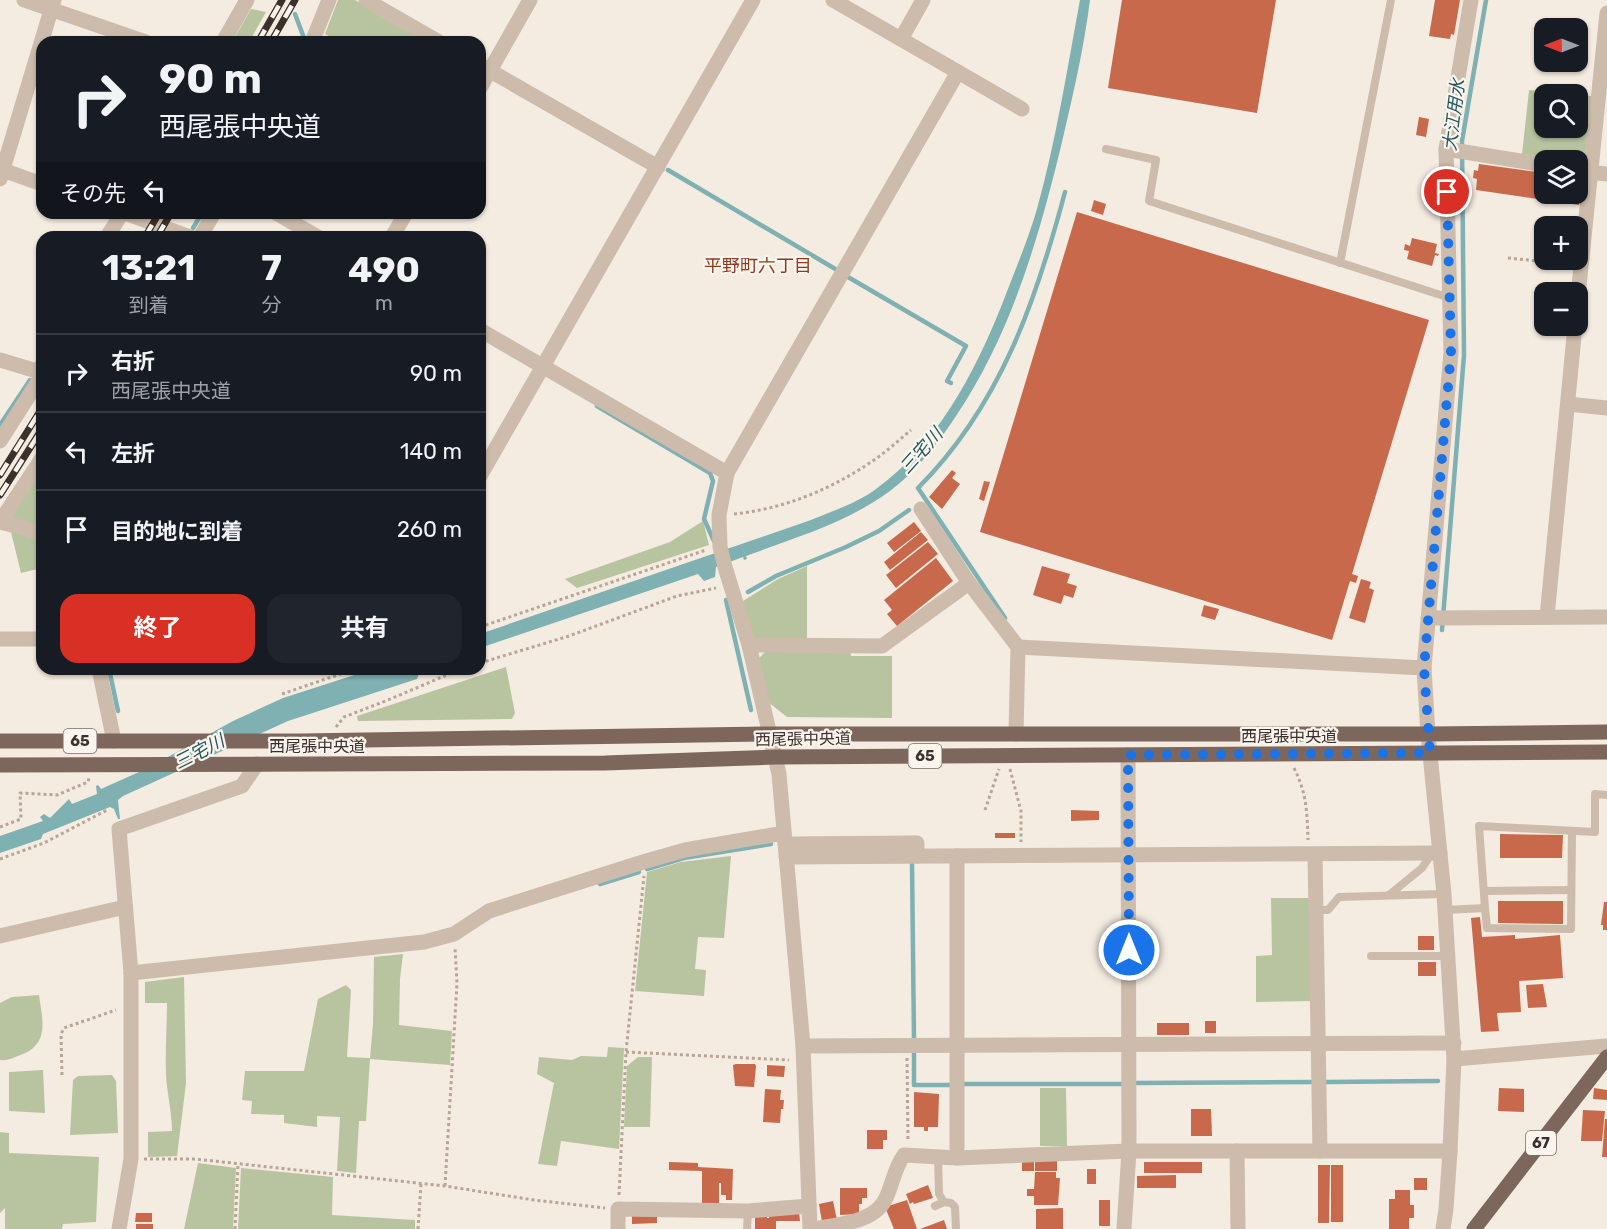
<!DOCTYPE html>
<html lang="ja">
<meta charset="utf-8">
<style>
:root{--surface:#171b24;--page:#20242c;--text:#f1f3f6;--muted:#9ea1a6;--line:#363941;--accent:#d93025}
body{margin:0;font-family:Rubik,"Noto Sans JP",sans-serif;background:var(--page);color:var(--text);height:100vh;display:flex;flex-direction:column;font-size:22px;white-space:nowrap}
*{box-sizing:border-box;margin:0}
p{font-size:20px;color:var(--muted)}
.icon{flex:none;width:33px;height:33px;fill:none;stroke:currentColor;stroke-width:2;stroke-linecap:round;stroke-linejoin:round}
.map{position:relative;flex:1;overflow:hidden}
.panel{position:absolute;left:36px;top:231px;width:450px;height:444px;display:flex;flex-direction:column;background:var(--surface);border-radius:18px;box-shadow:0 2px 4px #0004}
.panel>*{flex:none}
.top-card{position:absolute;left:36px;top:36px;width:450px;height:183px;border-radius:18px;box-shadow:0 2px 4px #0004;background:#171b24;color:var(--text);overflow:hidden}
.needle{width:39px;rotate:270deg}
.buttons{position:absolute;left:1534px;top:18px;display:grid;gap:12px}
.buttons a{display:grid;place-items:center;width:54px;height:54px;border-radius:12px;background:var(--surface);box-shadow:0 2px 4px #0004;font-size:30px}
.pin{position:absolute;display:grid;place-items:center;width:51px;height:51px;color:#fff;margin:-26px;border:3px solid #fff;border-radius:50%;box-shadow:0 2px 6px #0007}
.me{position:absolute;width:66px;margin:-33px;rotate:0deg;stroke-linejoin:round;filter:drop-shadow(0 0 4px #0008)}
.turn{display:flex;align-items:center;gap:21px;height:126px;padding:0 24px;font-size:27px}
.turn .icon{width:78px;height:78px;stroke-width:2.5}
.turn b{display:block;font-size:42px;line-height:51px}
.then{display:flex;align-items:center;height:57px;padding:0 24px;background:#0003;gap:12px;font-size:22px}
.eta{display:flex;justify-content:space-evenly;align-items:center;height:102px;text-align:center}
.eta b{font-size:36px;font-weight:700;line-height:42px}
.button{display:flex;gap:12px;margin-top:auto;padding:12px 24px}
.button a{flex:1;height:69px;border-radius:18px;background:var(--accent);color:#fff;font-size:24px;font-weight:700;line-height:69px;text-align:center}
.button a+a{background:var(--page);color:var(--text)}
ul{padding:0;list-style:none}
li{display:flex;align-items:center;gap:18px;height:78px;padding:0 24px;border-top:2px solid var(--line)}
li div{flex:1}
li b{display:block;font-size:22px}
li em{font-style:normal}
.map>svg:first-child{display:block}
.green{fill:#b8c4a0}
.water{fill:#7fb0b2}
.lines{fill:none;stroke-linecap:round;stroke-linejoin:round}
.stream{stroke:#7fb0b2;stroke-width:4.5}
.building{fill:#c8694b}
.path{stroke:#b9a596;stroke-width:3;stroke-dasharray:3 3;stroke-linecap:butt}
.service{stroke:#cdbbac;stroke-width:8}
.minor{stroke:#cdbbac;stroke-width:15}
.tertiary{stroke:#cdbbac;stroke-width:15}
.primary{stroke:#7d675c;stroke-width:15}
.rail-casing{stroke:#3b302b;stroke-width:7}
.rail{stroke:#fbf5ee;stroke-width:4.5;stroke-dasharray:14;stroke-linecap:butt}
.route{stroke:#1a73e8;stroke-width:10;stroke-dasharray:0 18}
.labels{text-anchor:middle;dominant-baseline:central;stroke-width:4.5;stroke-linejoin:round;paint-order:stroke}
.shield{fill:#fbf5ee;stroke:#756b66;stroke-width:1.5}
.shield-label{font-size:15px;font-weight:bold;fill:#3b302b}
.street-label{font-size:16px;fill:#3b302b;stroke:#fbf5ee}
.water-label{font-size:18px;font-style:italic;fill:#1f5a5e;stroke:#fbf5ee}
.neighbourhood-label{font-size:18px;fill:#8c3b22;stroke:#fbf5ee}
</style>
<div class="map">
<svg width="1607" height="1229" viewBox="0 0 1607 1229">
<rect width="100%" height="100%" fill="#f4ebe1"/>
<!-- green -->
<g class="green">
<polygon points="338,0 355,0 419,37 416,42 339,42 325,34"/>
<polygon points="251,9 266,12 249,42 232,42"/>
<polygon points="1529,90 1578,94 1545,94 1545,128 1578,128 1578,95 1592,96 1585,155 1579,162 1522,154"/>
<polygon points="37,476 42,481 42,528 12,518 13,513"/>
<polygon points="703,521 709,545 577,588 565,579 670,542"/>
<polygon points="11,532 42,538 42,568 21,573"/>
<polygon points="807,566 807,640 760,642 751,635 743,601 778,579"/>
<polygon points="767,650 850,650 851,656 892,656 892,718 787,717 768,702 758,659"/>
<polygon points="506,667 515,713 512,719 358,721 357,716"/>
<polygon points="731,856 724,938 698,937 695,969 706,970 704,996 635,991 647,872 681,862"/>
<polygon points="1271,898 1310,898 1312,1001 1256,1002 1256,956 1272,955"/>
<polygon points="403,954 400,979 399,1025 452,1031 450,1065 370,1059 366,1121 359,1121 356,1173 337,1171 340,1117 317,1116 317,1127 284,1123 284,1115 251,1114 252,1101 242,1100 245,1071 304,1071 318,999 346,985 351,990 347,1057 370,1058 373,1024 374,957"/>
<path d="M184,977L186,1083L177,1156L148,1157V1132L172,1131C172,1112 167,1094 166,1075C165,1051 167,1027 167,1003H145V982Z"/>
<path d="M39,995C42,1018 50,1043 23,1054C15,1057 9,1061 0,1060V1003L12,997Z"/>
<polygon points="608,1047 624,1048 619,1149 561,1141 557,1166 538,1164 554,1083 537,1074 539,1057 572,1060 581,1056 607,1057"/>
<polygon points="638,1057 652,1057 650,1127 624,1127 627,1066"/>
<polygon points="43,1070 45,1113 9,1111 9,1072"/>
<polygon points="112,1075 116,1081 118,1133 70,1135 73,1080 78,1076"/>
<polygon points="1040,1088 1066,1088 1067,1146 1040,1146"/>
<polygon points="0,1132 9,1133 9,1153 99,1157 96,1222 63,1224 62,1229 5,1229 5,1208 0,1213"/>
<polygon points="198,1163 236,1168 233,1229 184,1229"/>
<polygon points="241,1168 333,1177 332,1215 415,1220 415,1229 238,1229"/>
</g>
<!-- water -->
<g class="water">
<path d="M1080,0H1090C1084,48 1073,95 1062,142C1039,238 1011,334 956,416C940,440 923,463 901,482C857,520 799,536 746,556L747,559L744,560L743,557L716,567L715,577L704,581L698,574L480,648V634L811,520C833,511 857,503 876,489C936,446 974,374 1001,307C1013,275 1027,243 1037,209C1056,141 1067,70 1080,0Z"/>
<polygon points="373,669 421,669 417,679 288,721 123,796 118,800 120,819 118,819 114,809 110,807 43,834 41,839 0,853 0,836 43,821 40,817 44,814 50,818 69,799 72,804 97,794 96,786 98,785 101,789 148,768 233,721 283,698"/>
</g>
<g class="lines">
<!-- stream -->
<g class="stream">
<polyline points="295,14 304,38 302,42"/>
<polyline points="668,170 837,270"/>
<polyline points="193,228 202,213"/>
<polyline points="848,277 966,346 947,381 951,383"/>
<polyline points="597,406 710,473 713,481 704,519 714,541"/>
<polyline points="0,425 30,380"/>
<polyline points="748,592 776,576 846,547 879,531 909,510"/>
<polyline points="726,600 751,710"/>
<path d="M1005,618L918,488C1000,406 1036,301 1065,192"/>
<polyline points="1442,630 1464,355 1462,141 1486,0"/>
<polyline points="109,669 118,711"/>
<polyline points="912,863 914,1039"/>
<polyline points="647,869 684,858 771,844"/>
<polyline points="600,884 639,872"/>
<polyline points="914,1052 914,1085 951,1085"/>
<polyline points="1327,1082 1438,1081"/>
<polyline points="1137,1083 1311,1082"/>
<polyline points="964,1084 1122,1084"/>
</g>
</g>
<!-- building -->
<g class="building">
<polygon points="1122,0 1276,0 1257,113 1108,88"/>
<polygon points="1435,0 1460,0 1454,35 1451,34 1450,39 1429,36"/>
<polygon points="1419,117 1429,119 1426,137 1416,135"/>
<polygon points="1479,164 1545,173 1545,194 1578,194 1578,180 1581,187 1579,205 1476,190 1477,179 1473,178 1474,170 1478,171"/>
<polygon points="1094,200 1106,204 1103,215 1091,211"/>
<polygon points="1077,212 1429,320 1352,574 1358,576 1356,583 1350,581 1332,640 980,532"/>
<polygon points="1412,238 1437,244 1435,253 1439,254 1438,256 1435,255 1432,266 1407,259 1409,251 1404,250 1405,244 1410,246"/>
<polygon points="952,470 956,473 952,478 960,484 942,509 929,497"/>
<polygon points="984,481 990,482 984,501 979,499"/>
<polygon points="914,522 921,531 894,552 887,543"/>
<polygon points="921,532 928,540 890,570 884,562"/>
<polygon points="928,542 938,554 896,588 886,575"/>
<polygon points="936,558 953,581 897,626 887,614 892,610 884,600"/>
<polygon points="1042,566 1070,574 1067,583 1077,586 1073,598 1064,595 1061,604 1033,595"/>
<polygon points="1361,579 1371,582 1369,588 1374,590 1365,623 1349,618"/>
<polygon points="1204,605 1219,609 1215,620 1201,616"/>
<polygon points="1071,810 1099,811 1099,820 1071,821"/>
<rect x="995" y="833" width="20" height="5"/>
<polygon points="1500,834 1563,835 1562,858 1500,858"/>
<polygon points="1498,901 1563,901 1563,924 1498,923"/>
<polygon points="1604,902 1607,902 1607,930 1603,930 1603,925 1601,925"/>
<polygon points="1480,917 1482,937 1515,935 1515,939 1560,935 1563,978 1519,981 1521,1012 1497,1013 1499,1031 1481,1032 1471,918"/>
<rect x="1418" y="936" width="16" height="14"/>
<rect x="1418" y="962" width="18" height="14"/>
<polygon points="1543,984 1547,1007 1528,1008 1526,985"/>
<rect x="1205" y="1021" width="11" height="12"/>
<rect x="1157" y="1023" width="32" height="12"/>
<polygon points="736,1064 755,1064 756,1066 754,1087 735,1086 733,1065"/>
<polygon points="767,1065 785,1066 784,1077 767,1076"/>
<polygon points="1499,1088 1524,1089 1524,1112 1498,1111"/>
<polygon points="1594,1088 1607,1090 1607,1100 1593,1099"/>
<polygon points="765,1089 781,1090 780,1100 784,1100 783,1109 781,1109 780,1123 763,1122"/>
<polygon points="914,1092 939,1094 938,1127 928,1127 928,1131 924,1131 924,1127 914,1127"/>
<polygon points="1191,1109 1211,1109 1212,1136 1191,1136"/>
<polygon points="1583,1110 1605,1111 1602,1141 1581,1141"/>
<polygon points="1605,1119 1607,1119 1607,1157 1602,1157"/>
<polygon points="867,1130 887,1130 887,1140 883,1140 883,1149 867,1149"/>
<rect x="1022" y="1160" width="12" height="11"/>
<rect x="1035" y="1160" width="22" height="11"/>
<polygon points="669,1162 698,1163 698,1167 733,1169 732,1200 726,1200 726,1195 721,1195 721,1183 719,1183 719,1206 702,1205 702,1171 669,1170"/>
<rect x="1144" y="1162" width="58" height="11"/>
<polygon points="1318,1165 1330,1165 1329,1223 1318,1223"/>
<rect x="1331" y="1165" width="12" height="57"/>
<rect x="1087" y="1169" width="9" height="15"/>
<polygon points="1035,1172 1056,1172 1056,1178 1060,1178 1058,1205 1034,1205 1034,1196 1027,1196 1027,1189 1034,1189"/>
<polygon points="1176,1175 1176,1188 1137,1188 1137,1176"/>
<rect x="1414" y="1178" width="13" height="12"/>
<polygon points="928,1185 933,1198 914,1204 913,1202 910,1204 906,1194"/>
<polygon points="840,1188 867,1188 867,1198 862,1198 862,1204 859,1204 859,1214 840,1215"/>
<polygon points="1395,1190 1410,1190 1410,1205 1414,1205 1414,1218 1409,1218 1409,1229 1389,1229 1389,1199 1395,1199"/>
<polygon points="907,1200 917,1229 894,1229 885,1207"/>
<rect x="1099" y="1200" width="11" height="26"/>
<polygon points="833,1201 837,1220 822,1222 819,1204"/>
<polygon points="1063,1208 1063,1229 1036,1229 1036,1209"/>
<polygon points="799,1212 800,1221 776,1221 776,1229 755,1229 755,1217 767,1215 767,1218 769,1218 769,1213"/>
<polygon points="136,1213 152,1213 152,1222 135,1222"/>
<polygon points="632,1213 657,1217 657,1223 632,1224"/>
<polygon points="944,1220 947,1229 920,1229"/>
<rect x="136" y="1224" width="17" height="5"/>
</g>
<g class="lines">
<!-- path -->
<g class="path">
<polyline points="1508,258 1568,264"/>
<path d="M734,514C783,509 830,490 871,462C885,453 898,441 911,430"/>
<polyline points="480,627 706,550"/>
<polyline points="480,663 569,636 677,596 716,588"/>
<polyline points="282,694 355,669"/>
<polyline points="336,727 344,717 388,700 461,669"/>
<path d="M1294,768C1307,794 1307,812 1308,840"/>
<polyline points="1010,769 1021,811 1021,842"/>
<polyline points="985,810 999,769"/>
<polyline points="0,827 21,819 20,793 57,795 88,782 89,778"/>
<polyline points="0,859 44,843 107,810"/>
<polyline points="626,1052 789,1060"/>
<polyline points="907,1058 908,1141"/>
<polyline points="62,1075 61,1034 64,1028 116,1010"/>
<polyline points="144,1159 195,1159 445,1186 534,1200 605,1208"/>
<polyline points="445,1186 457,983 455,948"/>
<polyline points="619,1195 626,1052 644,876"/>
<polyline points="235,1229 238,1165"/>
<polyline points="418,1229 421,1184"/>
</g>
<!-- service -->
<g class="service">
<polyline points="1106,149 1156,160 1149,201 1450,298"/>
<polyline points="1340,263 1391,0"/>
<polyline points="1484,891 1571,890"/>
<polyline points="1389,895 1422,868 1432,853"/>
<polyline points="1485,908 1479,826 1595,832 1595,794 1607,795"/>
<polyline points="1316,910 1328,910 1339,897 1444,894"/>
<polyline points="1445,910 1485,908 1487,928 1571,929 1572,831"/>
<polyline points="1371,956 1448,956"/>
<polyline points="938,1156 939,1194 944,1202"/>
<polyline points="935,1206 944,1202 951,1203 955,1207 956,1229"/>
<polyline points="747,1229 748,1211"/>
</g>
<!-- minor -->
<g class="minor">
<polyline points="24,0 146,42"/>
<polyline points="366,0 439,42"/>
<polyline points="901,39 923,0"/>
<polyline points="223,42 247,0"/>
<polyline points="480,65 658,167"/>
<polyline points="958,72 1022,109"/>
<polyline points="480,88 530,0"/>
<polyline points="1446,149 1545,165"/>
<polyline points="0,169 42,184"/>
<polyline points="1578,171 1607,174"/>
<polyline points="0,179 54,0"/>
<polyline points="125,213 190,237"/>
<polyline points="276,213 318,237"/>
<polyline points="107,237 122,213"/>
<polyline points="392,237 406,213"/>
<polyline points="1578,296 1607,13"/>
<polyline points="480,330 727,473"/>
<polyline points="0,360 40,372"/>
<polyline points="1568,404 1607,408"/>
<polyline points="0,441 39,380 42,365"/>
<polyline points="480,476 753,0"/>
<polyline points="921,509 969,583 1018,647 1016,734"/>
<polyline points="0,522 42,533"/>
<polyline points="1547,617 1575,326"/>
<polyline points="1428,618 1607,617"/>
<polyline points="0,639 42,639"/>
<polyline points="749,645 882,646 969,583"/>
<polyline points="1018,647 1424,668"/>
<polyline points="99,669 114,741"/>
<polyline points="1428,734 1424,668 1451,352 1446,149 1471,0"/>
<polyline points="785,844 917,843 917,856"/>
<polyline points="1315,854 1320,1151"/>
<polyline points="957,856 957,1158"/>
<polyline points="786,857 1440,853"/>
<polyline points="0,936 125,907"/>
<polyline points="131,973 424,942 454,934 489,911 643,862 685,850 784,833"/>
<polyline points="803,1046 1454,1043"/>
<polyline points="1454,1059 1607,1046"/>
<polyline points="1237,1151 1238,1229"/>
<polyline points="119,1229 131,1159 131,973 119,829 242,786 257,764"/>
<polyline points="618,1229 618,1209 748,1211 809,1206"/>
<polyline points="810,1229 803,1046 779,774 749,645 725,567 720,547 719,515 727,473 958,72 833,0"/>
<path d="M815,1229C838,1224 875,1223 886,1198C893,1183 894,1169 904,1155L957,1158L1129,1151H1450"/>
<polyline points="1124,1229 1129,1151 1128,755"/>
</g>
<!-- tertiary -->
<g class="tertiary">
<polyline points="312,42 329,0"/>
<polyline points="200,237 214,213"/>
<polyline points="0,522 42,458"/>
<polyline points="1428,734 1444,894 1454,1059 1450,1151 1446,1209 1443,1229"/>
</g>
<!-- primary -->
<g class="primary">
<polyline points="0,741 300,741 769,734 1428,734 1607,732"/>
<polyline points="0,765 605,763 775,757 1607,752"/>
<polyline points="1474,1229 1607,1057"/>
</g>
<!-- rail casing -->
<g class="rail-casing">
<g id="rail">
<polyline points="258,42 282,0"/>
<polyline points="271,42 295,0"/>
<polyline points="145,237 159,213"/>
<polyline points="157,237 171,213"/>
<polyline points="0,475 42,408"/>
<polyline points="0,495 42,429"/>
</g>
</g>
<!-- rail -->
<use href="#rail" class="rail"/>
</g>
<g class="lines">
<!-- route -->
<polyline class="route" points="1129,950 1128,755 1430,753 1424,668 1451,352 1447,192"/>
</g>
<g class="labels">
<!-- shield labels -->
<g class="shield">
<rect x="63.5" y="729" width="33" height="24" rx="4.5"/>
<rect x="908.5" y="744" width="33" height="24" rx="4.5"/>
<rect x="1526" y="1131" width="30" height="24" rx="4.5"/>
</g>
<g class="shield-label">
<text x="80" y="741">65</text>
<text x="925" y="756">65</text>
<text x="1541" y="1143">67</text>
</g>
<!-- street labels -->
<g class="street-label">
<text x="1289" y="736">西尾張中央道</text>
<text transform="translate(803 739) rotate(-1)">西尾張中央道</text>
<text x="317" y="746">西尾張中央道</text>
</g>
<!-- water labels -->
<g class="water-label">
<text transform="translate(1454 115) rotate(-83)">大江用水</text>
<text transform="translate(921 451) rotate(-48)">三宅川</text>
<text transform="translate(199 752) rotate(-27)">三宅川</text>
</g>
<!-- neighbourhood labels -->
<g class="neighbourhood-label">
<text x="758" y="266">平野町六丁目</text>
</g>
</g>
</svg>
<div class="buttons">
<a><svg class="needle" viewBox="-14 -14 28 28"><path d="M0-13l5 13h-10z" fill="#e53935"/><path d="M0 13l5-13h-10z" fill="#9ea1a6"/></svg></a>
<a><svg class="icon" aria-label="search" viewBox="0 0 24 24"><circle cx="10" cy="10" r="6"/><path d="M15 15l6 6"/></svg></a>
<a><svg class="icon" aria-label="layers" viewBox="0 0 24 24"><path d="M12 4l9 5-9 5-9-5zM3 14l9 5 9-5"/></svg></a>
<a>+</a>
<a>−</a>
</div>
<div class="pin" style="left:1447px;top:192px;background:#d93025"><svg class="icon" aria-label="arrive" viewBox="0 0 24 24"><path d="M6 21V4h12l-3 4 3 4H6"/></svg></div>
<svg class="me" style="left:1129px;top:950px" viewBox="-20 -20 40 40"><circle r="17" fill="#1a73e8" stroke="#fff" stroke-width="3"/><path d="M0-11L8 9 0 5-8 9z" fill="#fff"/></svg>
<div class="top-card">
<div class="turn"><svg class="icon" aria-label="right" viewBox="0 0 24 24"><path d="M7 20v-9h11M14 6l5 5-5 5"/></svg><div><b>90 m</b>西尾張中央道</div></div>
<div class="then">その先<svg class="icon" aria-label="left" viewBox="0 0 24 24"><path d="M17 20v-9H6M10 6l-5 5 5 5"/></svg></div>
</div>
<section class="panel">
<div class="eta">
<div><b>13:21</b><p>到着</p></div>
<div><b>7</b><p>分</p></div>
<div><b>490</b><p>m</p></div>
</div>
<ul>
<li><svg class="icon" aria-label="right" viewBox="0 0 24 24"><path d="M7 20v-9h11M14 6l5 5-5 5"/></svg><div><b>右折</b><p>西尾張中央道</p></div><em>90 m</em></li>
<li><svg class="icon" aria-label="left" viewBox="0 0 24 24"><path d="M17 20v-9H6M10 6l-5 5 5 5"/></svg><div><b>左折</b></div><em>140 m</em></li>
<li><svg class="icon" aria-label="arrive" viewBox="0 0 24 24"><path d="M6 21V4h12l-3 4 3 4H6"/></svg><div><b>目的地に到着</b></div><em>260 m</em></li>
</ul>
<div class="button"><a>終了</a><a>共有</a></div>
</section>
</div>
